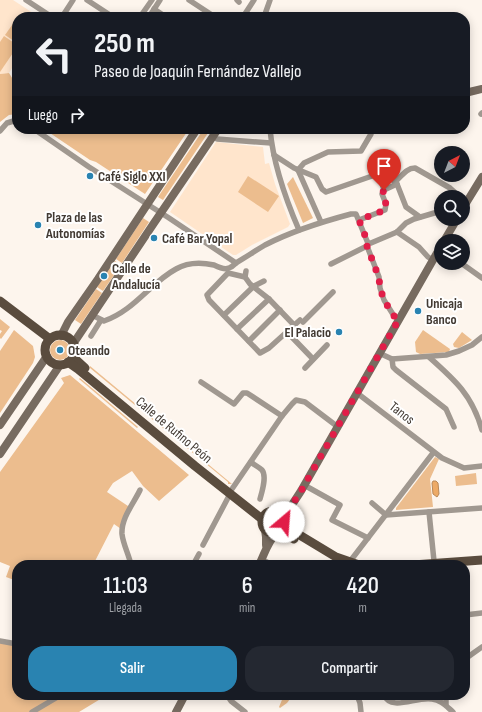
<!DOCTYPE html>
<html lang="es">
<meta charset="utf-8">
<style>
:root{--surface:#171b24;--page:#242831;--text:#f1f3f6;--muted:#9ea1a6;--accent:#2983b1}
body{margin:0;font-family:"Sofia Sans Condensed",sans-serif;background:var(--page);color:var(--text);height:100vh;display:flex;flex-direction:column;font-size:15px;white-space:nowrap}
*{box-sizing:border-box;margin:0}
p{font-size:13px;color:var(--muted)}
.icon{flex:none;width:22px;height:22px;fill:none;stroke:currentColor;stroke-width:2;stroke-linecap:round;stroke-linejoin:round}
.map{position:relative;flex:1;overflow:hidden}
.drawer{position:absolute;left:12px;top:560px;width:458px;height:140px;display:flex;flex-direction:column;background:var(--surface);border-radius:16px;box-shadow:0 2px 10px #0003}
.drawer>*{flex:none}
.hud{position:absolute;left:12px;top:12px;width:458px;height:122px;border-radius:16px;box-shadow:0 2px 10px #0003;background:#171b24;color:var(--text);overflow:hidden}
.needle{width:26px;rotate:42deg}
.tools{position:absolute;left:434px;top:146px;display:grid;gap:8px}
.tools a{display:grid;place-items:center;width:36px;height:36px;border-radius:50%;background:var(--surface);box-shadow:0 2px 10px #0003;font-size:20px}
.pin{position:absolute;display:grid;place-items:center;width:34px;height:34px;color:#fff;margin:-41px -17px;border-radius:50% 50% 50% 0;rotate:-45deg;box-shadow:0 0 4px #0007}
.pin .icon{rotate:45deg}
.me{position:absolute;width:44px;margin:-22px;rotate:27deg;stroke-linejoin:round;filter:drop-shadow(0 0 3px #0008)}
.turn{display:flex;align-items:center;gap:14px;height:84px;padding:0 16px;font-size:18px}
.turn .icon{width:52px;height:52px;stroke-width:2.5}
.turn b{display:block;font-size:28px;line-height:34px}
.then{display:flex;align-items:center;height:38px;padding:0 16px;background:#0003;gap:8px;font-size:15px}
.eta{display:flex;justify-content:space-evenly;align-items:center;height:68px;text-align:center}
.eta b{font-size:24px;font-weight:600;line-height:28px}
.button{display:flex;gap:8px;margin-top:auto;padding:8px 16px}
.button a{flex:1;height:46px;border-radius:16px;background:var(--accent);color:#fff;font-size:16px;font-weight:600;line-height:46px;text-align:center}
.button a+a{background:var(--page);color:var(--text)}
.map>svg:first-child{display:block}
.built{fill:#ffe5cc}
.green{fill:#ecbd8e}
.water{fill:#edaa66;stroke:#ba8857}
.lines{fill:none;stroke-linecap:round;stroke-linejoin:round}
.street{stroke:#a09890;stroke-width:5.5}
.secondary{stroke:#776b60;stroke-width:8}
.primary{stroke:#5a4c3e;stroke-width:9}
.route{stroke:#e11d48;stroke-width:7;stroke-dasharray:0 12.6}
.poi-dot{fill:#2983b1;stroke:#fff;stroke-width:1.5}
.labels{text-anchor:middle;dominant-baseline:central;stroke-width:4;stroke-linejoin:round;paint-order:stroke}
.poi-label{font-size:14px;font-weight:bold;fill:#423a33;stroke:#fff;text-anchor:start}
.street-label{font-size:14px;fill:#423a33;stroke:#fff}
</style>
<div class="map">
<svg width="482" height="712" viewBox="0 0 482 712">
<rect width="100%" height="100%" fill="#fdf5ed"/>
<!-- built -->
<g class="built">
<polygon points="0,0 13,0 39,17 17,17 17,60 9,73 0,74"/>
<polygon points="216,142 263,147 265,164 269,163 275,184 290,224 288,227 252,245 236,255 233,255 170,212"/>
</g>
<!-- green -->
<g class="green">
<polygon points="17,18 17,43 5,35"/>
<polygon points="4,36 17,45 17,47 0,72 0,42"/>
<polygon points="9,73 17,86 17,114 9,115 0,122 0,74"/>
<polygon points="44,129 189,129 145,194 96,162 90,160"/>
<polygon points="203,130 208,133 163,200 158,197"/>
<polygon points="248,176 279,196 268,212 238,192"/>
<polygon points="293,177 313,218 303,223 287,184"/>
<polygon points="143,218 149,222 122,263 116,259"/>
<polygon points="115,261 121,265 103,291 97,287"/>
<polygon points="96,289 102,293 81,324 75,320"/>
<polygon points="0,319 10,327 1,339 0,338 0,334 2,331 0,330"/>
<polygon points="14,330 33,346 35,357 33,363 0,413 0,351"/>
<polygon points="423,330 450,349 449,352 420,354 416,352 415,342"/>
<polygon points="462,332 472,340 459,348 454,347 453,344"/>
<circle cx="60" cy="350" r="10"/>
<polygon points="90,366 232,484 228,484 228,482 90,368 89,369"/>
<polygon points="70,375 189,475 159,501 143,486 132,471 113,483 107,492 131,508 121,529 114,524 93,565 17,565 17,581 6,577 10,566 0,562 0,472 64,383 61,378"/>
<polygon points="80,378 138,427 137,428 79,379"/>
<polygon points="435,457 439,459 430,479 433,507 396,510 396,508"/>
<polygon points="476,473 477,484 456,486 455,476"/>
<circle cx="272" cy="522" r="4.5"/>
<polygon points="0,642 17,645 17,695 107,695 79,712 0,712"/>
<polygon points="284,695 293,695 287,703 280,708 279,707"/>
</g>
<!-- water -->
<polygon class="water" points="433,481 436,481 438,483 439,494 437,497 433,494 432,483"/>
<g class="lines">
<!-- street -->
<g class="street">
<polyline points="26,0 52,17"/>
<polyline points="87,0 113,17"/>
<polyline points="189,0 215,17"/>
<polyline points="237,0 239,2"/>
<polyline points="154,9 166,17"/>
<polyline points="62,17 73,0"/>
<polyline points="140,17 152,0"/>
<polyline points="149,17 160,0"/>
<polyline points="243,17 254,0"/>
<polyline points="264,17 270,0"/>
<polyline points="481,114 482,113"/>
<polyline points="34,129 89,167 169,218 236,263"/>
<path d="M270,129C273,162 286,200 299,230"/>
<polyline points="0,131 7,123 17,120"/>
<polyline points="217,139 271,143"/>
<polyline points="274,155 294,168 316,177 322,189 326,192 375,175 380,178 384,190"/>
<polyline points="298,170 304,163 328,152 361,151 371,134 372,129"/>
<polyline points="298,170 321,222"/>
<polyline points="381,181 389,179 393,180 397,184 406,207 420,217"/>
<path d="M395,182C402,176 406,168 415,168L450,188L460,197"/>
<polyline points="384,190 397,184"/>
<polyline points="359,220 385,210 386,204 382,194 384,190"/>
<polyline points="397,232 419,247 428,257 433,260"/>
<polyline points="368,243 367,246 379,277 380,288 384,300 394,316 399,319"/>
<polyline points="461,263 482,278"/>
<polyline points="331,264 367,246"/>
<polyline points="245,277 246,271"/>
<path d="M92,315L104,321C135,310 150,283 176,269C188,262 201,262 214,265C218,267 225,270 229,268C232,267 234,265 236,263C246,257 255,251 265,245C292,231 321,222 351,214H356L367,241L368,243H371L397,232L406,223L414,219L441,211"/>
<polyline points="224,315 254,286 264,281"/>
<polyline points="303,322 333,292"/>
<polyline points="294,325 269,299 250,284 245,277 228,273 207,295 209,300 260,353 269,348 300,320"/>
<polyline points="237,329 269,299"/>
<polyline points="287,332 313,359"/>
<polyline points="91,336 101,320"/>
<polyline points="249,341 280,310"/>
<polyline points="379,353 392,359 446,355 459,351 472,345 482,337"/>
<path d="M429,357C455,380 472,395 482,430"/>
<polyline points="392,359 393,367 396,370 446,409 454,427"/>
<polyline points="305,368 327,345"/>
<polyline points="201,382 234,404 243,393 247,393 282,416"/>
<polyline points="357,393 442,458 464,468 482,466"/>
<path d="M251,462C254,465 259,467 262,470C267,476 262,492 260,499"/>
<polyline points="304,485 340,505 332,520 368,538"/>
<polyline points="232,489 282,416 292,404 296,400 305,402 338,427"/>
<polyline points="372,503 386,515 482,508"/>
<polyline points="429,512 434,561"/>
<polyline points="203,545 230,494"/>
<polyline points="262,560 267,562 269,565"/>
<polyline points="348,564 433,453"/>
<path d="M131,565C129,555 123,544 122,534C121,518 134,503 140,490"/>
<polyline points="193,565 199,554"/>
<polyline points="465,615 482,613"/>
<polyline points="0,641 17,644"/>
<polyline points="465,659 482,647"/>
<polyline points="227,695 231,701 245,712"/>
<polyline points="357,695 360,703 361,712"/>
<path d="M384,695C392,712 416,696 432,699C441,700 446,706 453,712"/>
<polyline points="446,705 446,695"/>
<polyline points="32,712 61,695"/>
</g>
<!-- secondary -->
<g class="secondary">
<polyline points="465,93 482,89"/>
<polyline points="463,208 482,177"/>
<polyline points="444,241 457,219"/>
<polyline points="61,336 68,322 98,279 197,129"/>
<polyline points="73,344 154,223 218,129"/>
<polyline points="0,425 47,356"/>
<polyline points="0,454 60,365"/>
<polyline points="277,512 290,507"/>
<polyline points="284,522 286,514 301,491 441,246"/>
<polyline points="265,530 266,537 266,545"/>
<path d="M259,565C265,553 267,543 277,532"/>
<polyline points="176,712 185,695"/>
</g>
<!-- primary -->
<g class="primary">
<polyline points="0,301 50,339"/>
<circle cx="60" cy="350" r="15"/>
<polyline points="73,357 85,368"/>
<polyline points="68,362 78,369 195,466 262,519"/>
<circle cx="273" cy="522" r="11"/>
<polyline points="283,525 336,557 359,565"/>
<polyline points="279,531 294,539"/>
<polyline points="413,565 482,560"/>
</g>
</g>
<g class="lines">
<!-- route -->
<polyline class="route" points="284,522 286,514 301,491 399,319 394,316 384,300 380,288 379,278 367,246 368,243 359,220 385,210 386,204 382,194 384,190"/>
</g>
<!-- markers -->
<g class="poi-dot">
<circle cx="90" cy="176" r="4"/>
<circle cx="38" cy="225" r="4"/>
<circle cx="154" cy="238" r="4"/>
<circle cx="104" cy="276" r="4"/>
<circle cx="418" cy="311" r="4"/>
<circle cx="339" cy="332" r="4"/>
<circle cx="60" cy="350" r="4"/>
</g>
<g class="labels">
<!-- poi labels -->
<g class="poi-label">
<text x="98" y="176">Café Siglo XXI</text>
<text x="46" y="217">Plaza de las<tspan x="46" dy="16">Autonomías</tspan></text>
<text x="162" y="238">Café Bar Yopal</text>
<text x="112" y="268">Calle de<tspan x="112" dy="16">Andalucía</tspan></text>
<text x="426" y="303">Unicaja<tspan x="426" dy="16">Banco</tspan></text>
<text x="331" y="332" text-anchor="end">El Palacio</text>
<text x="68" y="350">Oteando</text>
</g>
<!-- street labels -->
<g class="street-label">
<text transform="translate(402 413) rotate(38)">Tanos</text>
<text transform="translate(174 430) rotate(40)">Calle de Rufino Peón</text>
</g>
</g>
</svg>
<div class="tools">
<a><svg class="needle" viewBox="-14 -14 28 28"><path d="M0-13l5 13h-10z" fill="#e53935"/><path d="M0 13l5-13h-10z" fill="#9ea1a6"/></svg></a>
<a><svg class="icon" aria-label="search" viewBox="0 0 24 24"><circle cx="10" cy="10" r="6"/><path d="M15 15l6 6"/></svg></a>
<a><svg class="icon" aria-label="layers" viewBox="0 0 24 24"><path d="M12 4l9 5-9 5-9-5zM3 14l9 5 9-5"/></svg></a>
</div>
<div class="pin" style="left:384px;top:190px;background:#d93025"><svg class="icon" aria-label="arrive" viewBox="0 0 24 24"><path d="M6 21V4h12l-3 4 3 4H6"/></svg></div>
<svg class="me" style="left:284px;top:522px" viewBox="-20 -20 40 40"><circle r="19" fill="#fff"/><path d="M0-13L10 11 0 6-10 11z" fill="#e11d48"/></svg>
<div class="hud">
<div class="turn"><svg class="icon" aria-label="left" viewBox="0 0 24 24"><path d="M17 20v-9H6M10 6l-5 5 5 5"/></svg><div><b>250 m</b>Paseo de Joaquín Fernández Vallejo</div></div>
<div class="then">Luego<svg class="icon" aria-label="right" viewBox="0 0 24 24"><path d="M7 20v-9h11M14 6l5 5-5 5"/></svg></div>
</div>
<section class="drawer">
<div class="eta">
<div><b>11:03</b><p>Llegada</p></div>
<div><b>6</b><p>min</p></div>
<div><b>420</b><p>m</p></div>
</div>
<div class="button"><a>Salir</a><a>Compartir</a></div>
</section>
</div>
